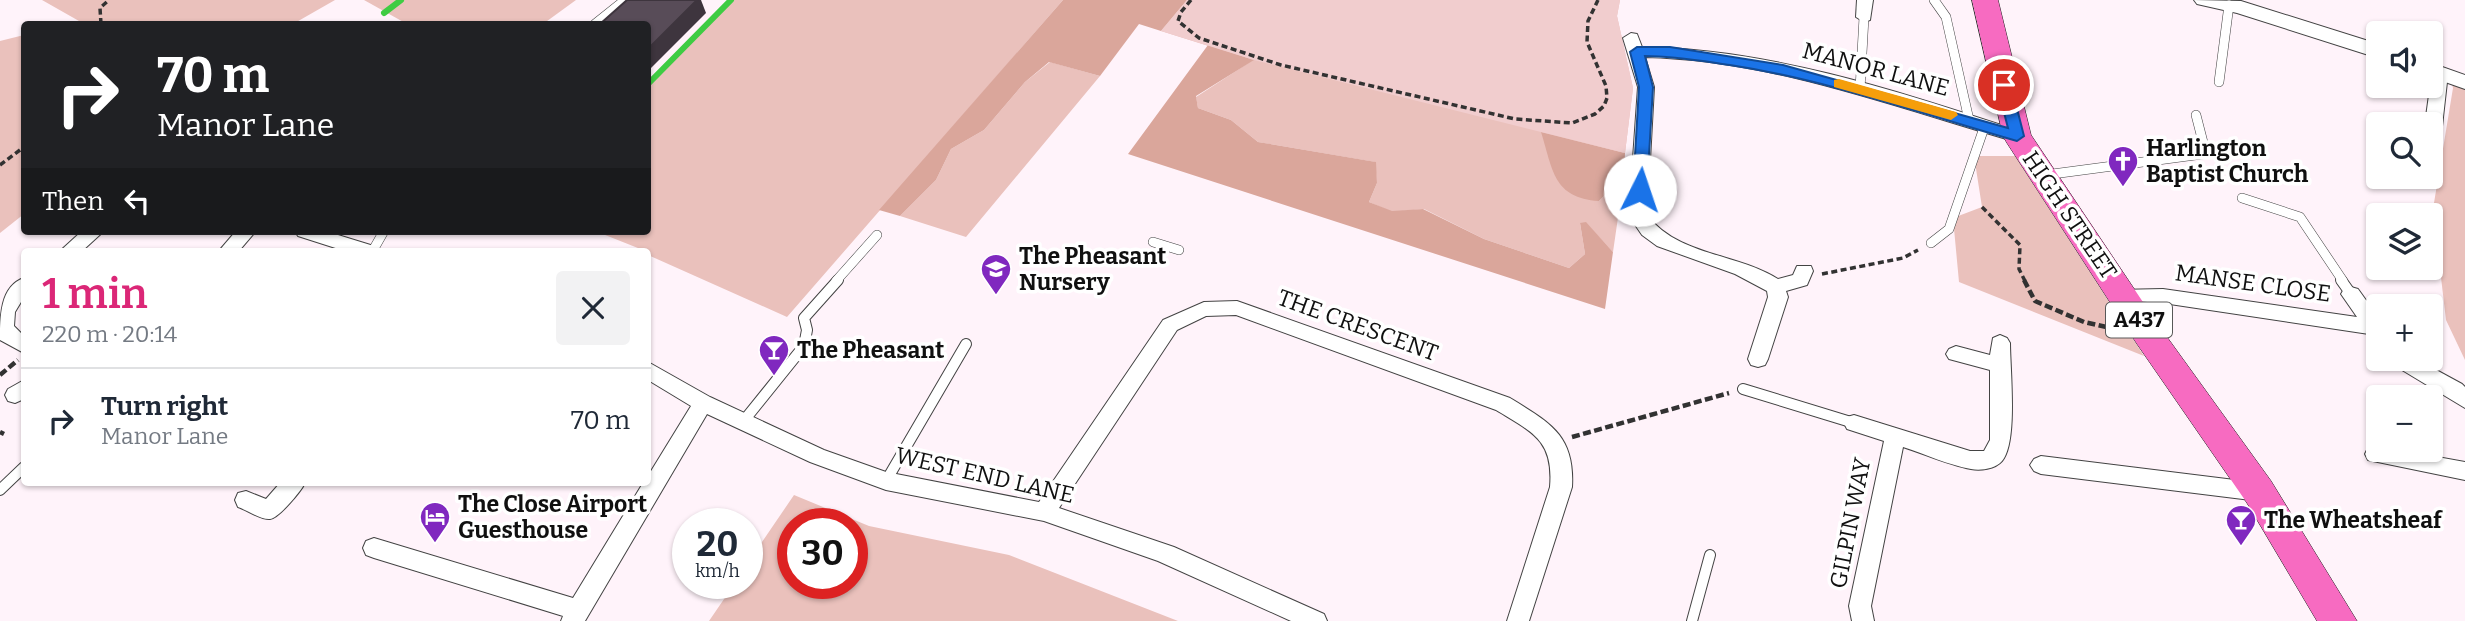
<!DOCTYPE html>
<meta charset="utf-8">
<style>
:root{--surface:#fff;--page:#f2f2f3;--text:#1f2937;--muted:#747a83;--line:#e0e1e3;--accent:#db2777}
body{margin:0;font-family:Bitter,serif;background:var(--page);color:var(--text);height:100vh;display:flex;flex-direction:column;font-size:26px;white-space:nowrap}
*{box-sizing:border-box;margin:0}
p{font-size:23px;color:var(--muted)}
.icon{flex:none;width:38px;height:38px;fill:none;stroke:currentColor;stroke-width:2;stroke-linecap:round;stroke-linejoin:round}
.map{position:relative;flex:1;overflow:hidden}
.panel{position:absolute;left:21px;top:248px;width:630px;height:238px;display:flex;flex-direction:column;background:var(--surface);border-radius:7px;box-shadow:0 2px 5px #0004}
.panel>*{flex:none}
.banner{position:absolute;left:21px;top:21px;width:630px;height:214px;border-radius:7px;box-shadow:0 2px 5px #0004;background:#202124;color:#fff;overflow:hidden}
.fabs{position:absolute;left:2366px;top:21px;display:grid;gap:14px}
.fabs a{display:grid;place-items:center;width:77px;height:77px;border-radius:7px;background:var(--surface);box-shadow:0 2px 5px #0004;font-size:35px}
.speed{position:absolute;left:672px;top:508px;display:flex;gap:14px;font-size:35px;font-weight:700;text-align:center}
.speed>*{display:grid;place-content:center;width:91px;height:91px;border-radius:50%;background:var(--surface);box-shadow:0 2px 5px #0004;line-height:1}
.speed small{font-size:18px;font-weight:400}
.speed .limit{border:10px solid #d22;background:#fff;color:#111}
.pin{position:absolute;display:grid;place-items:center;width:60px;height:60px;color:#fff;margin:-30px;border:4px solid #fff;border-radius:50%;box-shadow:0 2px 7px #0007}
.me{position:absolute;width:77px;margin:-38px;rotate:4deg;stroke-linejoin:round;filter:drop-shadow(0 0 5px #0008)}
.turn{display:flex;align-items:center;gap:24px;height:147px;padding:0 21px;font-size:32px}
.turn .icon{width:91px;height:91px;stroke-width:2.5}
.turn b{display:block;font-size:49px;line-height:60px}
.then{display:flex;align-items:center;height:66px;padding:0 21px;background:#0003;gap:14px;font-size:26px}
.round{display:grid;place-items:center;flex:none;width:74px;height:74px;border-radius:7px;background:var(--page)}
.head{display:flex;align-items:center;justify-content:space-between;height:119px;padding:0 21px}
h1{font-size:42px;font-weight:600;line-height:52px;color:var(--accent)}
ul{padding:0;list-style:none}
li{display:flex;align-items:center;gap:21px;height:105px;padding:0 21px;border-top:2px solid var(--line)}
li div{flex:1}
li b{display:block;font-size:26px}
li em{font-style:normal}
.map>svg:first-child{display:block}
.green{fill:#eac1bc;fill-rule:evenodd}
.forest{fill:#daa69b}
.pitch{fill:#f1cdce}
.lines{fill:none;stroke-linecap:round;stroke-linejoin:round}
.stream{stroke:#3fcc43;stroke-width:6}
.service-far1-casing{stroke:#434343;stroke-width:10}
.service-casing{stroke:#434343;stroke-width:12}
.minor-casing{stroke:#434343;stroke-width:2}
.tertiary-casing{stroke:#434343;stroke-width:2}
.primary-casing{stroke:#212121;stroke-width:1}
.path-far1{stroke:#323232;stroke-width:3.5;stroke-dasharray:6 3.5;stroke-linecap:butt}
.path{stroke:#323232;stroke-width:4.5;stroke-dasharray:8 3.5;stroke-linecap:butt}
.service-far1{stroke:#fff;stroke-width:9}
.service{stroke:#fff;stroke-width:10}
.minor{fill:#fff;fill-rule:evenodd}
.tertiary{fill:#fff;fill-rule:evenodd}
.primary{fill:#f76bc1;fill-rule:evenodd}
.shaded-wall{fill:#3e353e}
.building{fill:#584c58;stroke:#3e353e;stroke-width:2}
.route{fill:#1a73e8;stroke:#114b97;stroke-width:2}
.slow{fill:#f59e0b}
.labels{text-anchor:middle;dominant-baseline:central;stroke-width:7;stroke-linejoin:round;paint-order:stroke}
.shield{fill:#fff;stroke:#585858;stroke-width:2}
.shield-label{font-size:21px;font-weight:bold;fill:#101010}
.street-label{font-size:23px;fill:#101010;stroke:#fff}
.poi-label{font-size:23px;font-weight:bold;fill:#101010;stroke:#fff;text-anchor:start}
</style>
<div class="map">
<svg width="2465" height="621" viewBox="0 0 2465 621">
<rect width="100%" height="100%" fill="#fff3fa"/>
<!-- green -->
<g class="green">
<polygon points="42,0 335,0 293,24 67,24 79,21"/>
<polygon points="364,0 576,0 543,24 407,24"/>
<polygon points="731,0 1063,0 787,317 648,255 648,252 595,231 648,231 648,84"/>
<polygon points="1187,0 1620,0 1617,16 1633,88 1625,153 1542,133 1599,201 1624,176 1613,252 1586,223 1580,223 1585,254 1569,268 1484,239 1424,209 1392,212 1369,202 1377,183 1375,162 1258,142 1231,120 1198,108 1196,97 1253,60 1161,31"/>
<polygon points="24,35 24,214 0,233 0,41"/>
<polygon points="1050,62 1100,76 966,237 900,216 936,180 951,149 984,130 1025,82"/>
<polygon points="2451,80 2465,85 2465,360 2446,320 2433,209 2453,88"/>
<polygon points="1974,156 2015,156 2144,356 1959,282 1953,218 1982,207"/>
<path d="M794,495L869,526L1009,555L1178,621H709L735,583H747V564ZM852,523V583H793V523Z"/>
</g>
<!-- forest -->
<g class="forest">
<polygon points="1063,0 1187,0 1161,31 1139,24 1100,76 1049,62 1025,82 984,130 951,149 936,180 900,216 879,210"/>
<polygon points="1208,45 1254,60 1196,96 1198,108 1231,120 1258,142 1376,162 1377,183 1369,202 1392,211 1423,209 1484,239 1569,268 1585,254 1580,223 1586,222 1613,252 1605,309 1128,154"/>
<path d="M1541,132L1625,153L1624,176L1599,201C1553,198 1553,170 1541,132Z"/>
</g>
<!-- pitch -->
<polygon class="pitch" points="1187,0 1620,0 1617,16 1633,88 1625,153 1254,60 1161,31"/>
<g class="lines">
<!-- stream -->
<g class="stream">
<polyline points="384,13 401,0"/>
<polyline points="648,84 731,0"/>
</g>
<!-- service-far1 casing -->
<g class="service-far1-casing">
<g id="service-far1">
<polyline points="1934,0 1946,17 1969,120"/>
<polyline points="595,24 625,0"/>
<polyline points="2219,82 2229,5"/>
<polyline points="1860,89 1864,17"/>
<polyline points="2045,175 2203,154 2205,150 2196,115"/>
<polyline points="2242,198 2300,217 2343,281"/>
<polyline points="1153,242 1179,250"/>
<polyline points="1931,243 1949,229 1985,125"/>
<polyline points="372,252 384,231"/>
<polyline points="836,281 877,235"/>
</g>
</g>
<!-- service casing -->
<g class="service-casing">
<g id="service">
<polyline points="2341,280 2351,294"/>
<polyline points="1743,389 1854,423"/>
<polyline points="742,423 804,346 807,330 804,318 838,280"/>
<polyline points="886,481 966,344"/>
<polyline points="0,490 24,467"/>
<polyline points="1692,621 1710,555"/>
</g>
</g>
<!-- minor casing -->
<g class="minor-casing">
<g id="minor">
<polygon points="1857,0 1873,0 1870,20 1864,22 1856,17"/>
<path d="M1631,33L1637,34L1642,47C1772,49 1900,92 2023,132L2026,136L2017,142C1895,107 1774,60 1645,57L1654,87L1647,215C1678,256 1737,253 1778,279L1793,275L1797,266H1811L1813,271L1807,285L1786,291L1788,297L1768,359L1765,365L1758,367L1751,365L1748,359L1768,297L1767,291L1735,274L1657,246L1642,235L1629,216L1638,87L1623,38Z"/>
<polygon points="2440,68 2448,73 2440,144 2431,150 2431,124 2425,124 2432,73"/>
<polygon points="2431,172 2435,177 2432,185 2420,185 2417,177 2431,177"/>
<polygon points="82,231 104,231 81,252 59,252"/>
<polygon points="236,231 256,231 238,252 218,252"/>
<polygon points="295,231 325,231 377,247 379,252 348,252 298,236"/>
<path d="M24,278V297L15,312L14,326L24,336V353L0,340C0,317 0,286 24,278Z"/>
<polygon points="2351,287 2358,289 2378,317 2378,338 2369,334 2163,303 2116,300 2113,295 2116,290 2163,289 2357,317 2341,294 2344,289"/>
<path d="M1237,301L1510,398C1550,423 1575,435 1572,487L1529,621H1507L1550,487C1554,440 1532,432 1496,410L1236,315L1206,316L1177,330L1059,508L1174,547L1324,614L1327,621H1291L1158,561L1044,521L886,490L810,462L707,414L585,621H561L563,616L374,558L366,555L363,548L366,541L374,538L573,598L643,483H648V476L691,406L648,380V362L710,397L824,450L886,472L1039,502L1163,320L1204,302Z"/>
<path d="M2000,335L2007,338L2010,343C2010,369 2018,443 2002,461C1995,469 1980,471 1971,469C1948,465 1925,454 1903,447L1871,606L1874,621H1852L1849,606L1884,441L1847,429L1844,423L1847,417L1854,415L1970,451H1984L1990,440V370L1949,359L1946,354L1949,349L1956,346L1990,355L1993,338Z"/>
<polygon points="2392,359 2416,359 2462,384 2465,387 2465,408 2402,370"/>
<polygon points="24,380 24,399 15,403 8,401 5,395 8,389"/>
<polygon points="2375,445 2378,446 2378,450 2399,450 2465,462 2465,480 2368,460 2365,454 2368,448"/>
<polygon points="2041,456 2259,483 2267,486 2270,492 2267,498 2259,501 2041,474 2034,471 2030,465 2034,459"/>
<path d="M280,483H305C301,491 279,518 270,519C261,520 247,510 238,507L235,500L238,493L246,491L266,499Z"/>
</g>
</g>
<!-- tertiary casing -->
<g class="tertiary-casing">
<g id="tertiary">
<polygon points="2194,0 2241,1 2378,44 2378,58 2237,13 2197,4"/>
<polygon points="2431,63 2465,75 2465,89 2431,77"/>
</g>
</g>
<!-- primary casing -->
<g class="primary-casing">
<polygon id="primary" points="1972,0 1998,0 2031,135 2159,326 2271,481 2357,621 2317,621 2247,503 2137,344 2007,143 2003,136"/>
</g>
<!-- path-far1 -->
<g class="path-far1">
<polyline points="1191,0 1181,12 1178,21 1199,38 1281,65 1515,119 1572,123 1595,114 1604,106 1607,98 1606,86 1587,42 1588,21 1598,0"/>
<polyline points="101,24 100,8 109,0"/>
<polyline points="0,165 24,147"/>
<polyline points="1982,207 2020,245 2019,269 2025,281"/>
<polyline points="1822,274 1903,258 1918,250"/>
</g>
<!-- path -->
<g class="path">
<polyline points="2024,280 2035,301 2084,322 2115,329"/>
<polyline points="0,375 18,360"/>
<polyline points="0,432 4,434"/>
<polyline points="1572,437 1729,393"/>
</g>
<!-- service-far1 -->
<use href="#service-far1" class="service-far1"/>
<!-- service -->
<use href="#service" class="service"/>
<!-- minor -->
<use href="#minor" class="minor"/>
<!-- tertiary -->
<use href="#tertiary" class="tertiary"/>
<!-- primary -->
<use href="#primary" class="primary"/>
</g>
<!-- shaded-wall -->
<polygon class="shaded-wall" points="697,0 701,0 706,13 648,71 648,49"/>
<!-- building -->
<polygon class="building" points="627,0 697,0 648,49 648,24 600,24"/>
<!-- route -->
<path class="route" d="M1637,47H1670L1783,65L2008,128L1997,85L2004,81L2011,85L2024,136L2017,141C1922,114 1828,80 1730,65C1702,61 1674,56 1645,56L1653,87L1647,190L1640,195L1633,190L1639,87L1630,52Z"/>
<!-- slow -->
<polygon class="slow" points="1839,79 1956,112 1958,115 1951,120 1834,87 1834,80"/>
<!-- icons -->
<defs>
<g id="church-pin" transform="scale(1.575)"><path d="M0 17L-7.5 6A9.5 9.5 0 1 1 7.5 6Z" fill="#8028bf" stroke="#fff"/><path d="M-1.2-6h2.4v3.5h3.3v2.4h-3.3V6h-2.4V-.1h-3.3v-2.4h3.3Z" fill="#fff"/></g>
<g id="school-pin" transform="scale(1.575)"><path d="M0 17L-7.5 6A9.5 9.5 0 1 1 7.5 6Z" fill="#8028bf" stroke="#fff"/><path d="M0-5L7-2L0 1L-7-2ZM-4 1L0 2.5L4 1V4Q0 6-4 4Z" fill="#fff"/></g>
<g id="bar-pin" transform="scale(1.575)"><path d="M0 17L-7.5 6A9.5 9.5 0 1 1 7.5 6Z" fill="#8028bf" stroke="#fff"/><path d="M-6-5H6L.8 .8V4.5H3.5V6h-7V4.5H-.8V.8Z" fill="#fff"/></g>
<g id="hotel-pin" transform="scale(1.575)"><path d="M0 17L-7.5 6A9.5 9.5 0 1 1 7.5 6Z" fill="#8028bf" stroke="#fff"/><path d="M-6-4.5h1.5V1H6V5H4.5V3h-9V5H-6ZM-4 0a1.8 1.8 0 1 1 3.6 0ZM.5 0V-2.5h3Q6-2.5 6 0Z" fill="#fff"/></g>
</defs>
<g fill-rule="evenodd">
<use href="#church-pin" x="2123" y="161"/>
<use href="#school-pin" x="996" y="269"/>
<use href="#bar-pin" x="774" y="350"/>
<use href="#hotel-pin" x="435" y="517"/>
<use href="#bar-pin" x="2241" y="520"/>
</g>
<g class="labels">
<!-- shield labels -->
<rect class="shield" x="2106" y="302.5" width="66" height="35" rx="5"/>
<g class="shield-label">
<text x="2139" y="320">A437</text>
</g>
<!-- street labels -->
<g class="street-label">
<text transform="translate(1876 69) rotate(15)">MANOR LANE</text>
<text transform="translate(2070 215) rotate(56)">HIGH STREET</text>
<text transform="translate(2253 283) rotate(8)">MANSE CLOSE</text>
<text transform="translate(1358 325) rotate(20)">THE CRESCENT</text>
<text transform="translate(985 475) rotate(13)">WEST END LANE</text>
<text transform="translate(1850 523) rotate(-79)">GILPIN WAY</text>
</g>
<!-- poi labels -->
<g class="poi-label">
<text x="2146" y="148">Harlington<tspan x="2146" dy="26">Baptist Church</tspan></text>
<text x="1019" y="256">The Pheasant<tspan x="1019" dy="26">Nursery</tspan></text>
<text x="797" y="350">The Pheasant</text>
<text x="458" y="504">The Close Airport<tspan x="458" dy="26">Guesthouse</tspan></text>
<text x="2264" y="520">The Wheatsheaf</text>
</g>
</g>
</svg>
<div class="fabs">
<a><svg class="icon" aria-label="sound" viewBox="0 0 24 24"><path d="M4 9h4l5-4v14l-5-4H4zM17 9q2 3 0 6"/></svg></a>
<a><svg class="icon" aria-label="search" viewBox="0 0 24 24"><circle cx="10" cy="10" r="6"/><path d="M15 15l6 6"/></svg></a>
<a><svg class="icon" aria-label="layers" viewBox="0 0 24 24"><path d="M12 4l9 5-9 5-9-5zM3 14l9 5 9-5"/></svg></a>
<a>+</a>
<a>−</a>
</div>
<div class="speed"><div>20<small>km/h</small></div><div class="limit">30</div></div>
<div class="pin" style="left:2004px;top:85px;background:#d93025"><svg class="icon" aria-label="arrive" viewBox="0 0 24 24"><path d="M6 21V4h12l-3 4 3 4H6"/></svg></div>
<svg class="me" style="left:1640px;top:190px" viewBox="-20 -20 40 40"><circle r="19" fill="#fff"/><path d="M0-13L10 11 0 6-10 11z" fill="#1a73e8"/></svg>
<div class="banner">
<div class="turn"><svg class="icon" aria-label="right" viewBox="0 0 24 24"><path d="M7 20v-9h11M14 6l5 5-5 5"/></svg><div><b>70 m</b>Manor Lane</div></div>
<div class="then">Then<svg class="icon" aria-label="left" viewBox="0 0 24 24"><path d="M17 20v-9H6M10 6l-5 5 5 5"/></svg></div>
</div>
<section class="panel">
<div class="head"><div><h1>1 min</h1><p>220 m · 20:14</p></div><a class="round"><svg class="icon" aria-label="close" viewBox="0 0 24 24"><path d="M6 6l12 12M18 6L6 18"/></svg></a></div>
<ul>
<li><svg class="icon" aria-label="right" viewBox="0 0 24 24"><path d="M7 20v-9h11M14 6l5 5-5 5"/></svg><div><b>Turn right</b><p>Manor Lane</p></div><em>70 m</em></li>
</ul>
</section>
</div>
